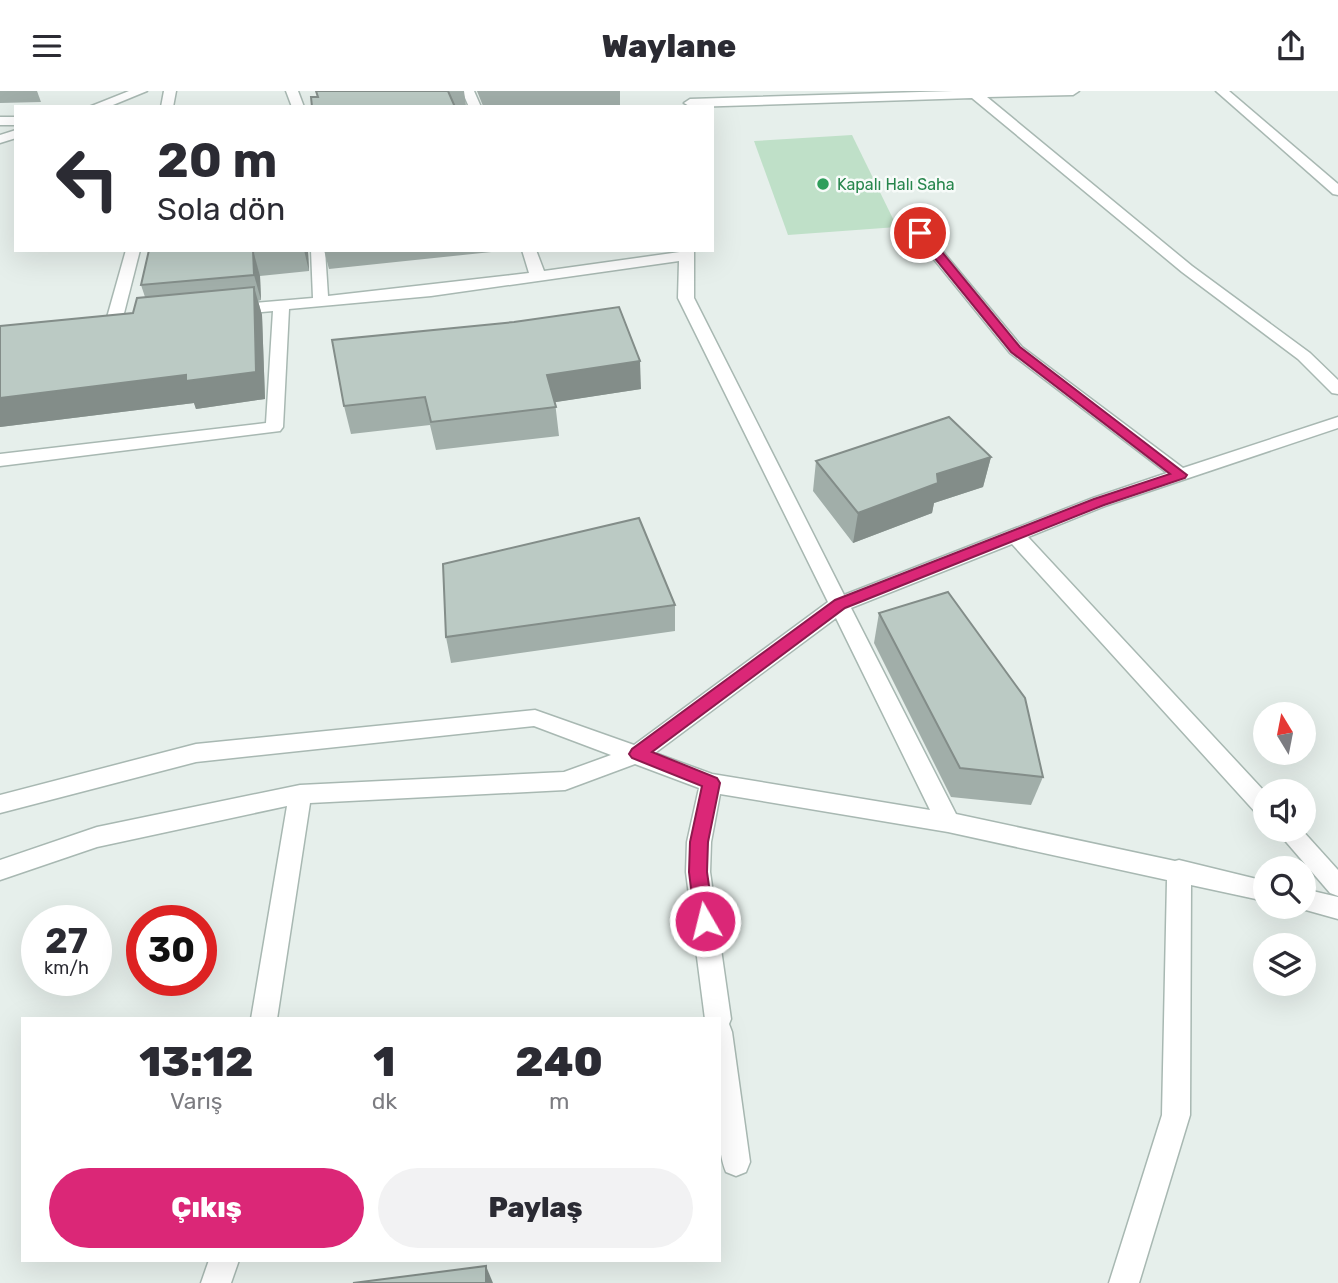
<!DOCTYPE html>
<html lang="tr">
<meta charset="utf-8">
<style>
:root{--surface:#fff;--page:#f2f2f3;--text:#2b2b33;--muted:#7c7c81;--accent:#db2777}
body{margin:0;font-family:Rubik,sans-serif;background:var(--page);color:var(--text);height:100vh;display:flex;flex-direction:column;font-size:26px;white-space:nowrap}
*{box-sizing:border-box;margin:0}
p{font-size:23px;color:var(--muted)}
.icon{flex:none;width:38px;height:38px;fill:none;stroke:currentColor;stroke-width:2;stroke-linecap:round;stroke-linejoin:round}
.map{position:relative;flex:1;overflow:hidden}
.details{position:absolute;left:21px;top:926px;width:700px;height:245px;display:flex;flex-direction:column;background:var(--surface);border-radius:0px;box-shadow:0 7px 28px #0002}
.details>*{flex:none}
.hud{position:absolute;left:14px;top:14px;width:700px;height:147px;border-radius:0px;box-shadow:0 7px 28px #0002;background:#fff;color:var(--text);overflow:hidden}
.needle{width:46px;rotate:350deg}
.tools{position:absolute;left:1253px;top:611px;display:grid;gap:14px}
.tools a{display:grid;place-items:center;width:63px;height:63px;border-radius:50%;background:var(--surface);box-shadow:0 7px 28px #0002;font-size:35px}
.speed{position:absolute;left:21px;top:814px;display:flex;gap:14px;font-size:35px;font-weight:700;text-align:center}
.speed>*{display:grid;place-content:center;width:91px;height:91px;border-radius:50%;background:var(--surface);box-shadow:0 7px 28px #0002;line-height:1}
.speed small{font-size:18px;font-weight:400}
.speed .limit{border:10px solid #d22;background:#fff;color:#111}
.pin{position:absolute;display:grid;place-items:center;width:60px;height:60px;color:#fff;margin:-30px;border:4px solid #fff;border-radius:50%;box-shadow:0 2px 7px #0007}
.me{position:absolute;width:77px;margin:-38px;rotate:352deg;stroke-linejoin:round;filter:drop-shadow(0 0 5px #0008)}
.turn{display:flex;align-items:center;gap:24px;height:147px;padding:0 28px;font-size:32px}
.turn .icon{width:91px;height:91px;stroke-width:2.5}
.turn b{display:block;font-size:49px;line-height:60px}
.eta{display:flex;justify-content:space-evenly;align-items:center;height:119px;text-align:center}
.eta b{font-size:42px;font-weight:800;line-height:49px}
.action{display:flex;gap:14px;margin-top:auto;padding:14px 28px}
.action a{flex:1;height:80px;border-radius:42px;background:var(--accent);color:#fff;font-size:28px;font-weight:800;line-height:80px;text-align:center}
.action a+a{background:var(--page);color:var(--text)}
header{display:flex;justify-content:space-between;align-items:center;height:91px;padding:0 28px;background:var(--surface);font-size:32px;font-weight:800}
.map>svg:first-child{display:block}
.green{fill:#bfe0c8}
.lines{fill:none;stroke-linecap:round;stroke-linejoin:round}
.minor-casing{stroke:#a8b8b2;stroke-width:3}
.minor{fill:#fff;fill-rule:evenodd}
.wall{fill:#a1aea9}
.shaded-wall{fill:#838d89}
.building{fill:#bbcac4;stroke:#838d89;stroke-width:2}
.route{fill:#db2777;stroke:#8e194d;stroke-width:2}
.leisure-dot{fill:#2e9e5b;stroke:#f7fbf9;stroke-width:2.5}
.labels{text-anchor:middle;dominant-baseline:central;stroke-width:5;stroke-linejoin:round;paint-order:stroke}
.far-leisure-label{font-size:16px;fill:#27864d;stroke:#f7fbf9;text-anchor:start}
</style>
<header><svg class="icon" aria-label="menu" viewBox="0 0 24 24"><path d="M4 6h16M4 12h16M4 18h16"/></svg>Waylane<svg class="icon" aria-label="share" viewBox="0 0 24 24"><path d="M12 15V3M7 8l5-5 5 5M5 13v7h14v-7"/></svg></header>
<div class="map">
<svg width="1338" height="1192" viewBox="0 0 1338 1192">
<rect width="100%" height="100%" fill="#e6efeb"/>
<!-- green -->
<polygon class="green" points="852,44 897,136 788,144 754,50"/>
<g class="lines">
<!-- minor casing -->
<g class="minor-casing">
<g id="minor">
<polygon points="129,0 147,0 108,16 89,16"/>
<polygon points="164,0 176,0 173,16 161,16"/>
<polygon points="286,0 298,0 304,16 292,16"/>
<polygon points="462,0 474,0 481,16 469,16"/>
<polygon points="953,0 1079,0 1073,4 987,6 1192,175 1310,262 1338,289 1338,303 1332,302 1298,268 1182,181 972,7 691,16 684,12 690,8"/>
<polygon points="1216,0 1229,0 1338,93 1338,104 1333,103"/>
<rect x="0" y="26" width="16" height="8"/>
<polygon points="16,39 16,47 0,52 0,44"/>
<path d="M920,138L925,139L1022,256L1183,377L1338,326V337L1105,415L1028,446L1265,701V725L1257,723L1012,453L851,517L956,723L1175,770L1179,769L1265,790V810L1191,794L1190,1024L1139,1192H1109L1162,1024L1167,789L948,741L720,703L711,751L710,781L731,928L729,933L732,941L750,1071L746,1081L736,1085L726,1081C712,1047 719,967 719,928H705L686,781L687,751L699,697L635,673L565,699L310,712L277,928H251L287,715L97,756L0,789V769L97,736L300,694L564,681L611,664L534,635L196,671L0,722V704L196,653L535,619L634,654L828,511L678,207L679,170L431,205L289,218L283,336L280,340L0,375V363L266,332L273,220L232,224L224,219L232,214L313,207L311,159H325L328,205L529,182L522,159H536L544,180L694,159V207L844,504L1093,407L1167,382L1010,262L915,145L913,142ZM836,527L930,719L712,683L655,662Z"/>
<polygon points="126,159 140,159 122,230 114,235 106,230"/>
<polygon points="1275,738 1301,738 1338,779 1338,805 1330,802"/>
<polygon points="1304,798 1338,806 1338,828 1295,816 1304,816"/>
<polygon points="209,1169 239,1169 231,1192 201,1192"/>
</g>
</g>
<!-- minor -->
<use href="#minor" class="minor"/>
</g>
<!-- wall -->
<g class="wall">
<polygon points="0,0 37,0 41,11 0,12"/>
<polygon points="316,0 464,0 466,15 317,6"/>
<polygon points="477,0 620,0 620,14 483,15"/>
<polygon points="149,159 308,159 309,180 260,185 261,209 258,210 262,224 265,308 196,318 194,312 0,336 0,235 133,222 145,206 141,194"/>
<polygon points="324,159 501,159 501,160 329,178"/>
<polygon points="332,249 641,298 555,311 559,345 436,359 430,334 351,343 344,315"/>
<polygon points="991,366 983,396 934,412 932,422 853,452 813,400 816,370"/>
<polygon points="675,514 675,540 451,572 446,546"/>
<polygon points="879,522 1043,686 1031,714 951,706 874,552"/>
</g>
<!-- shaded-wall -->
<g class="shaded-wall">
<polygon points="253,159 260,185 261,209 254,184"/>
<polygon points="304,159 308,159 309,180"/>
<polygon points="254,196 262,224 265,308 196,318 194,312 0,336 0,307"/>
<polygon points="640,270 641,298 550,312 547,284"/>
<polygon points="991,366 983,396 934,412 932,422 853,452 858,422 937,383"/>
<polygon points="486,1175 493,1192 486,1192"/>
</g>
<!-- building -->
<g class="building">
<polygon points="316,0 448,0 455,16 312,16 311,6 318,6"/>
<polygon points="149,159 255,159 253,159 254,184 141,194"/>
<polygon points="254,196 256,281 186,290 186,284 0,307 0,235 133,222 137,207"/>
<polygon points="619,216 640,270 547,284 556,316 431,331 425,306 344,315 332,249 514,231"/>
<polygon points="949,326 991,366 937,383 938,392 858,422 816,370"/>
<polygon points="639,427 675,514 446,546 443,473"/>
<polygon points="948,501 1025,607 1043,686 960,677 879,522"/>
<polygon points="486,1175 486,1192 353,1192"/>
</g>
<!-- route -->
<polygon class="route" points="916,139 924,139 1020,256 1187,384 1185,387 1104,414 845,517 652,661 717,687 720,692 708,751 707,781 714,830 711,836 705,838 698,836 695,830 689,781 690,751 702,695 632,667 629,663 632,658 835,509 1094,408 1170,383 1011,261 916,144"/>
<!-- markers -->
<circle class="leisure-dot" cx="823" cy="93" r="7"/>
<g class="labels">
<!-- far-leisure labels -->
<g class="far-leisure-label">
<text x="837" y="93">Kapalı Halı Saha</text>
</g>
</g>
</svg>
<div class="tools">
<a><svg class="needle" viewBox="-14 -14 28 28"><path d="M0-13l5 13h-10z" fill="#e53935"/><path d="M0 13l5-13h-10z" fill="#7c7c81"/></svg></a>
<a><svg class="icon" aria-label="sound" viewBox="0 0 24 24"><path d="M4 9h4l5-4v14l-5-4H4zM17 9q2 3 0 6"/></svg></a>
<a><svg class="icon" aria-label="search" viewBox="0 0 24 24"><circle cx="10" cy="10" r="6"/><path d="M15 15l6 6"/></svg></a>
<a><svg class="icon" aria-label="layers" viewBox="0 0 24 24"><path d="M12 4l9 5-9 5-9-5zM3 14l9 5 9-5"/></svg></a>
</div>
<div class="speed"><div>27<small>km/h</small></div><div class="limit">30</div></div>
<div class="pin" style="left:920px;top:142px;background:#d93025"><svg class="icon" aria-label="arrive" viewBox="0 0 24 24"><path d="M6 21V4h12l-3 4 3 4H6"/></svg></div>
<svg class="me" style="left:705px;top:830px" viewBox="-20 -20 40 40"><circle r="17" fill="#db2777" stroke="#fff" stroke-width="3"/><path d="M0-11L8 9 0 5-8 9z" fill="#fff"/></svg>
<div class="hud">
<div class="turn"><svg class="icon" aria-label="left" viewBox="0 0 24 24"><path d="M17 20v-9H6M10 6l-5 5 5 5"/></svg><div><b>20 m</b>Sola dön</div></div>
</div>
<section class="details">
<div class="eta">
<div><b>13:12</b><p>Varış</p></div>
<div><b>1</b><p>dk</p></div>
<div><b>240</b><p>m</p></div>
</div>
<div class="action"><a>Çıkış</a><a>Paylaş</a></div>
</section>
</div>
